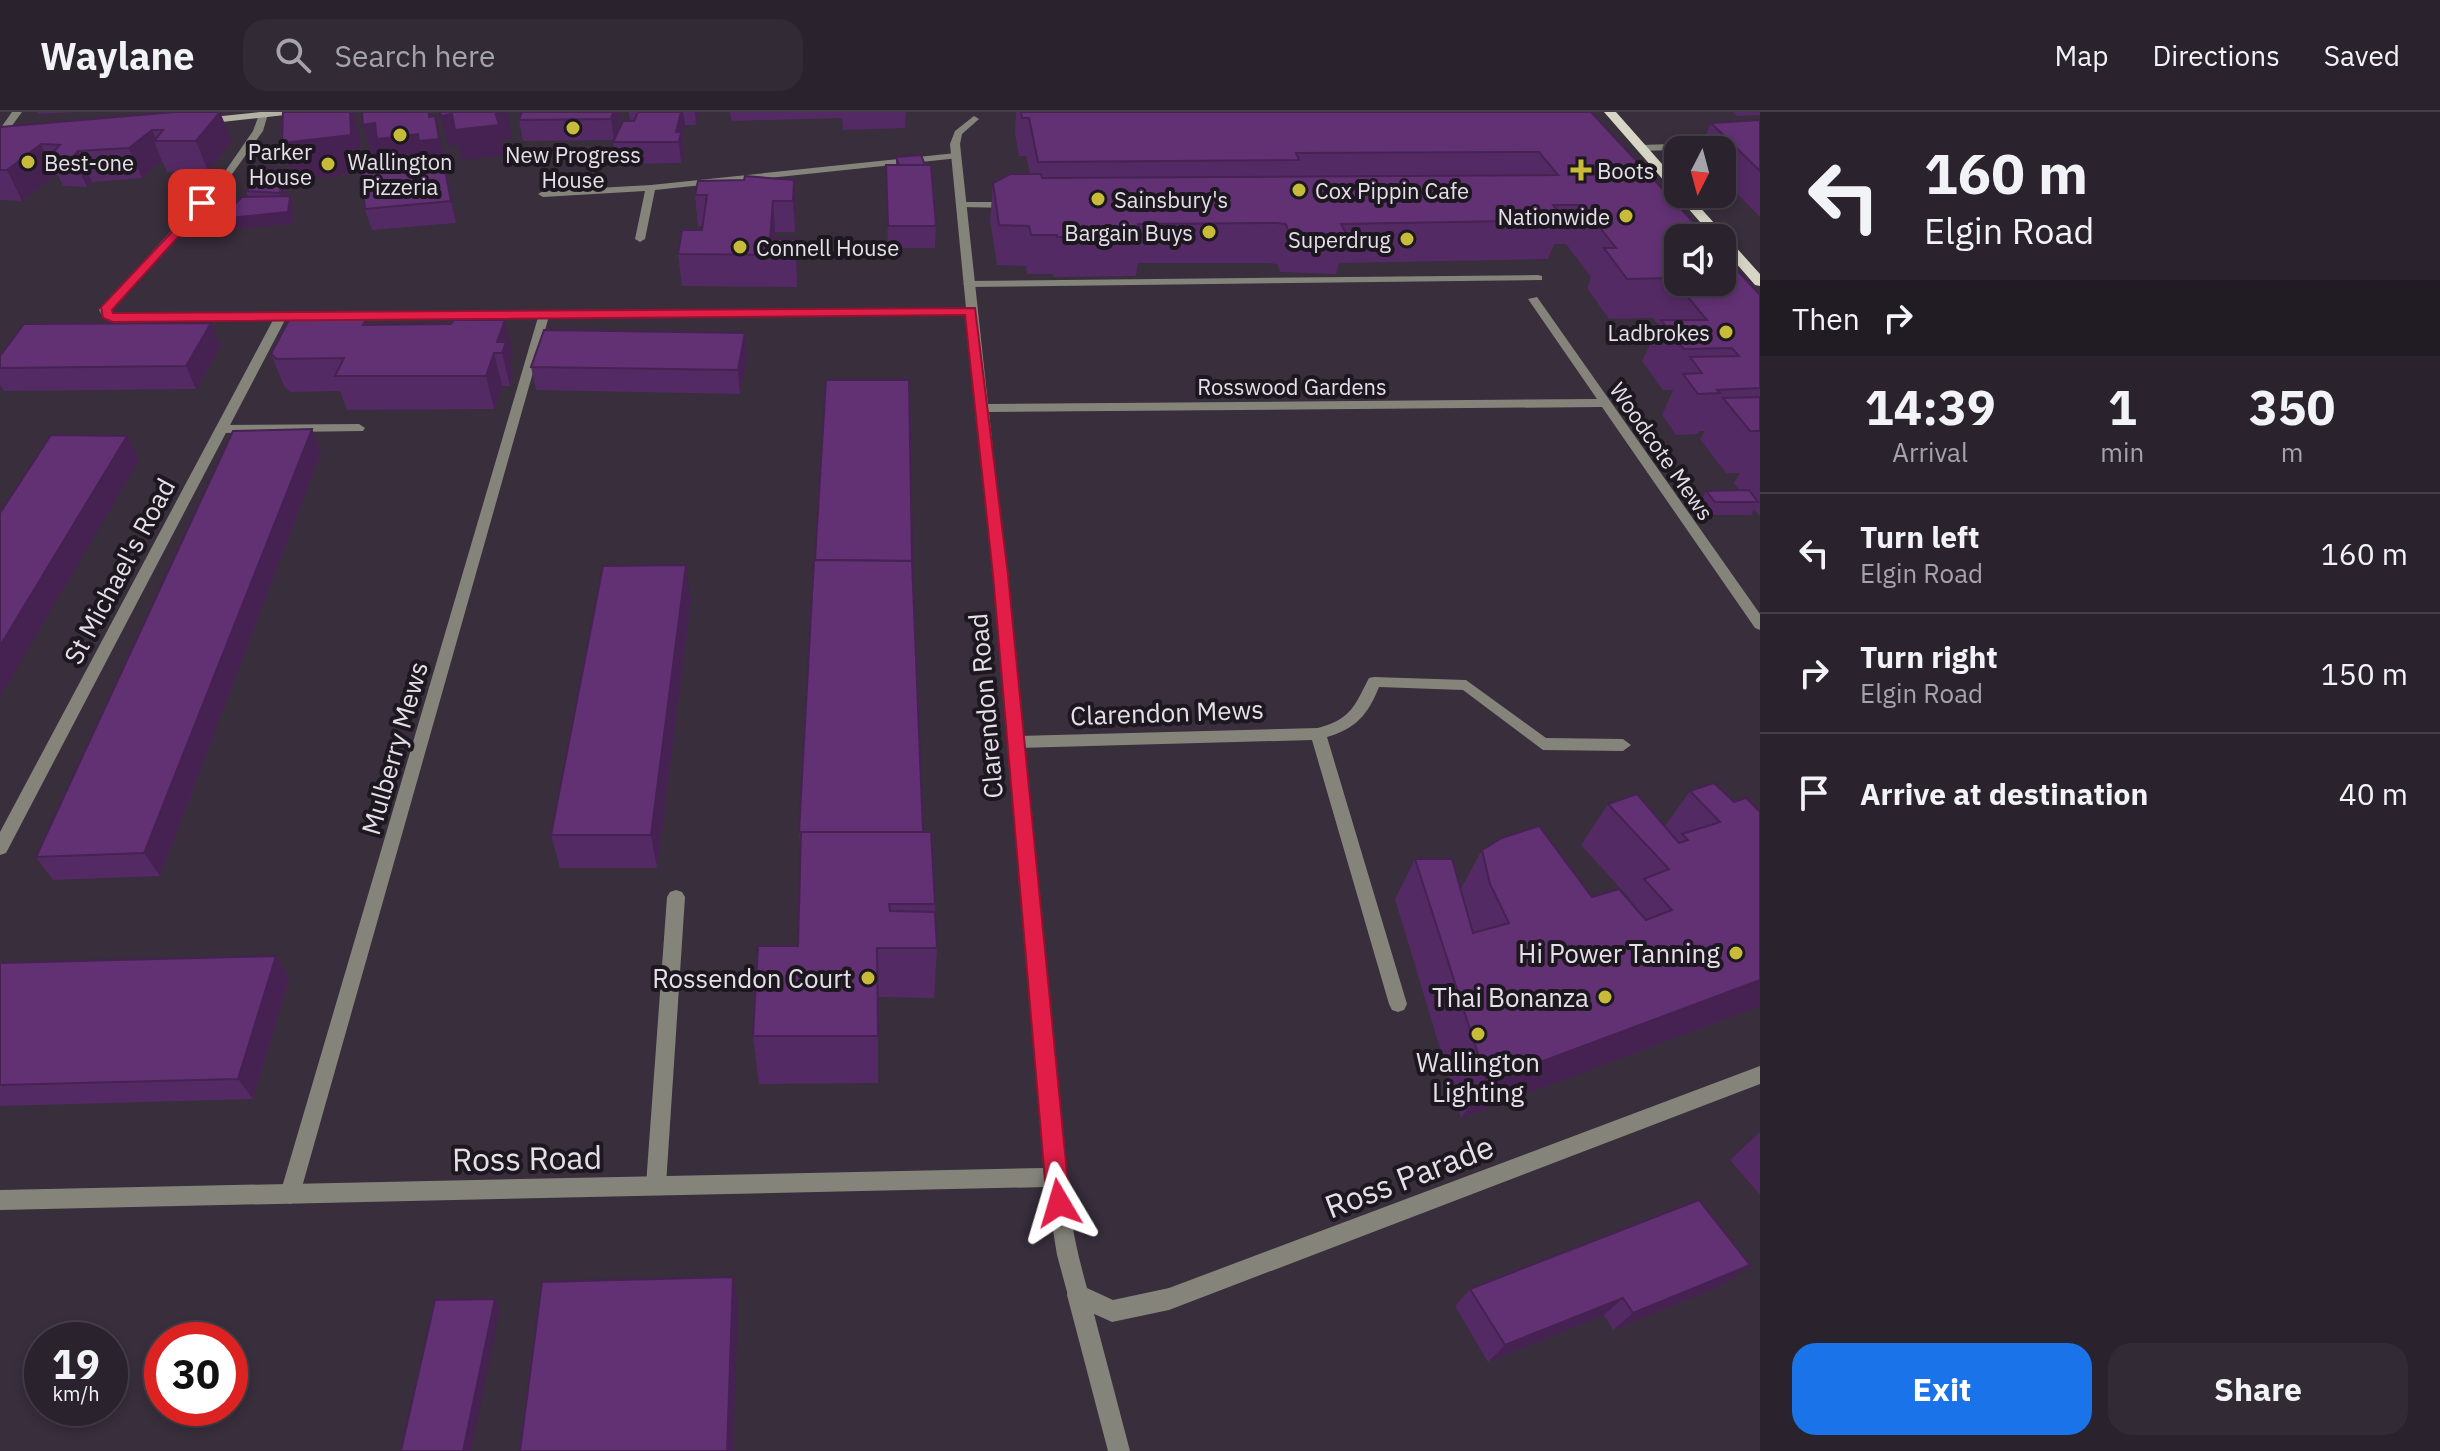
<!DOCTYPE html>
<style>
:root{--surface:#2a222d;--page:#322a35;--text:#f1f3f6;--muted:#a5a4aa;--line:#463f49;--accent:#1a73e8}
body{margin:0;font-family:"IBM Plex Sans",sans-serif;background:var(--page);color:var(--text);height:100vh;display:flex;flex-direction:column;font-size:30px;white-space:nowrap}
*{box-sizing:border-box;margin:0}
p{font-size:26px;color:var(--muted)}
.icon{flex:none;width:44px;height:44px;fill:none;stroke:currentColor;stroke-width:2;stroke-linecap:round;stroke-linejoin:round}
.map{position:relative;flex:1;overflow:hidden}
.drawer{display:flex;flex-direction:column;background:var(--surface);width:680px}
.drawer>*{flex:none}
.top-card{background:#2a222d;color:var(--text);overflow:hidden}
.needle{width:52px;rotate:186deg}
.controls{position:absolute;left:1664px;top:24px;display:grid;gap:16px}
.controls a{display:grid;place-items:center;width:72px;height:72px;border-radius:16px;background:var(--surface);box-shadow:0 4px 12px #0003,0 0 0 2px var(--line);font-size:40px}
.speed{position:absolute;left:24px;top:1210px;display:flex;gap:16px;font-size:40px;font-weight:700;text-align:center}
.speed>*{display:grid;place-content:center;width:104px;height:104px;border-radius:50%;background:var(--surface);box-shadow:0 4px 12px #0003,0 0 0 2px var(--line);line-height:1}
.speed small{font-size:20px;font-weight:400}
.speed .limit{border:12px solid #d22;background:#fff;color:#111}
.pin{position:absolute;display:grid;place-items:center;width:68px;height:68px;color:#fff;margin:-34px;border-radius:16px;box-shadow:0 4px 12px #0006}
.me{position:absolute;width:88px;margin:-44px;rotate:353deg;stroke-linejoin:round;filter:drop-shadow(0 0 6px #0008)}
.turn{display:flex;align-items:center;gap:28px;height:168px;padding:0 32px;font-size:36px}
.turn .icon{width:104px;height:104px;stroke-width:2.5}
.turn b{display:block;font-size:56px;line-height:68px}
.then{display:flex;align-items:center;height:76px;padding:0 32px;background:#0003;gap:16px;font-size:30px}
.eta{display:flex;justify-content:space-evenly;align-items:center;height:136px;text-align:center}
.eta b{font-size:48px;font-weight:800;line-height:56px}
.action{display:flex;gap:16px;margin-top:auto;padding:16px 32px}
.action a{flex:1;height:92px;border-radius:24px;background:var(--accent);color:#fff;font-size:32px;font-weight:800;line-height:92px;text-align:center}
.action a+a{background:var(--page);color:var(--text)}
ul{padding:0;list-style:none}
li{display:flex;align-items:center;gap:24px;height:120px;padding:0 32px;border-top:2px solid var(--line)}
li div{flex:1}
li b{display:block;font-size:30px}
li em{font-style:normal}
header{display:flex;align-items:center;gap:48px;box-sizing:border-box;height:112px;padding:0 40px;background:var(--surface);border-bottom:2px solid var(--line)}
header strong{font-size:38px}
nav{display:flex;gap:44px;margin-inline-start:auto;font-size:28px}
.search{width:560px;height:72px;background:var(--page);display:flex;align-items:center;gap:20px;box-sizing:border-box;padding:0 28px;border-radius:24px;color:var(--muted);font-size:30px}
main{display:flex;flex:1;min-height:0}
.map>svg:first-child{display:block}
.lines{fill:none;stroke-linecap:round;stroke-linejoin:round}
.service{fill:#84847b;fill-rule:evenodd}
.pedestrian{fill:#84847b;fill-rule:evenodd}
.minor{fill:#84847b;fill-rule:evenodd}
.secondary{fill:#b3b1a4;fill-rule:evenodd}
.primary{fill:#d7d5c3;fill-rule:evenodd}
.wall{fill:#542a64}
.shaded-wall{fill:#452251}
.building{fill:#623174;stroke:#452251;stroke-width:2}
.route{fill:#e11d48;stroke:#92132f;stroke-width:2}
.poi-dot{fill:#c9bb3a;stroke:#1d181f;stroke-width:3}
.labels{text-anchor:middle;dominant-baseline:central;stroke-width:8;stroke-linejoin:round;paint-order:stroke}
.far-poi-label{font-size:22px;fill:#e6dfe9;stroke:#1d181f;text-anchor:end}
.far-street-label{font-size:22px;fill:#e6dfe9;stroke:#1d181f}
.street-label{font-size:26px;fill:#e6dfe9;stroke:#1d181f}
.poi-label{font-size:26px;fill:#e6dfe9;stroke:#1d181f;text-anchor:end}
.near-street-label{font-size:32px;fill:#e6dfe9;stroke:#1d181f}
</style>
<header>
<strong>Waylane</strong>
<div class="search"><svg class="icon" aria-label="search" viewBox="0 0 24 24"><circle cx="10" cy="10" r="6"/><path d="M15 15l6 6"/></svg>Search here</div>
<nav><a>Map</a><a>Directions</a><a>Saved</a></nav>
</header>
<main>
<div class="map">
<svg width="1760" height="1339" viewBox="0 0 1760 1339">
<rect width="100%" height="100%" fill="#382e3c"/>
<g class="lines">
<!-- service -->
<g class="service">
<polygon points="1760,29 1760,35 1642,39 1637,36 1642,33"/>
<polygon points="956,41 959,42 959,46 655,78 645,127 640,130 635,127 645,79 543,85 538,82 543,79 651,73"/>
<polygon points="1538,163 1542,164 1542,168 968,175 963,172 968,169"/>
<polygon points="539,202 549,204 300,1082 297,1089 290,1092 283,1089 280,1082"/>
<polygon points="359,312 365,316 363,319 221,321 215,317 221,313"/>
<path d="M1374,565L1466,568L1546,626L1623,627L1631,633L1623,639L1543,638L1463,578L1379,575C1368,603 1355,617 1327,625L1407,892L1404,898L1398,900L1392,898L1389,892L1312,628L1017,636L1009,630L1017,624L1318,616C1351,607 1354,595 1369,566Z"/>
<polygon points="676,778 682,780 685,785 666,1073 663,1080 656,1083 649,1080 646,1073 667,785 670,780"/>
</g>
<!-- pedestrian -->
<g class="pedestrian">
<polygon points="963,90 1013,90 1018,93 1013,96 959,95 958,93"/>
<polygon points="1078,1172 1086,1175 1089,1183 1130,1339 1108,1339 1067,1183 1070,1175"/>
</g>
<!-- minor -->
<g class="minor">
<polygon points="12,0 22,0 3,26 0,27 0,17"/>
<path d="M260,0L268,2L263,19L230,65L111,198L112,201L966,196L950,32L955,19L974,4L979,7L962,22L960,32L988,292L1597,287L1528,187L1537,185L1760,502V518L1755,516L1602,295L989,300C1008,476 1027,652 1043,829C1054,941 1056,1068 1087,1176L1113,1188L1169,1176L1760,954V972L1169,1198L1112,1210L1070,1191L1057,1143L1046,1075L0,1098V1078L1044,1056L1009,630L967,202L285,208L6,741L0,743V720L273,208L113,209L103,205L99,198L224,61L253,19Z"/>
</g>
<!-- secondary -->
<polygon class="secondary" points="260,0 290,0 285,3 203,12 198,9 203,6"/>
<!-- primary -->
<polygon class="primary" points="1604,0 1616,0 1678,70 1678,82 1688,82 1760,162 1760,174 1755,173 1722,135 1722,126 1714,126"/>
</g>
<!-- wall -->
<g class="wall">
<polygon points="37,0 75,0 38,2"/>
<polygon points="175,0 232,29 208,59 167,60 162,49 142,66 92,70 87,75 63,74 58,63 55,63 22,89 0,88 0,15"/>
<polygon points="629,0 699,0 696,13 685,13 682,25 684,41 681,51 616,52 613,30 614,28 523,29 519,8 621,3 614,27 630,9"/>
<polygon points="730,0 906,0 905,16 843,18 842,6 731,9"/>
<polygon points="1016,0 1591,0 1760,183 1760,405 1754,397 1751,403 1708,403 1700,391 1706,379 1739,378 1734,371 1740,361 1726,361 1700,327 1705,319 1699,319 1698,322 1676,323 1662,303 1673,278 1663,278 1642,249 1659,214 1653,206 1609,207 1587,176 1591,165 1566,132 1554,132 1548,147 1339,151 1336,162 1280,160 1277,152 1267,151 1138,151 1136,164 1053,165 1053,162 1027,162 1026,154 997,153 990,109 993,71 1030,62 1026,44 1019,44 1015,22"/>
<polygon points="1733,0 1760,0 1760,3 1737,4"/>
<polygon points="431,5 442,34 456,111 372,118 365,97 361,60 295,69 282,31 359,23 362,59 385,56 381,42 372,43 363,13"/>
<polygon points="1760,8 1760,105 1722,66 1722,38 1699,38 1711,11"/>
<polygon points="896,45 936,114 935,136 888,136 886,53 896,53"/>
<polygon points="287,68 285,84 290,84 294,96 292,112 224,118 248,85 246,79"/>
<polygon points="794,68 796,99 795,120 775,120 774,127 797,127 798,159 797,175 682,174 678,142 702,118 703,114 698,114 695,83"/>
<polygon points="343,201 345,208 513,241 510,249 513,262 510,274 502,274 494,297 347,298 340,279 290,280 284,274 271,242"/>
<polygon points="221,234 196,277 4,279 0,273 0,244"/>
<polygon points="747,244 740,282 536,278 531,255"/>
<polygon points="312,317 321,340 160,764 53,768 36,745"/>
<polygon points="912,449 923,720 935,792 937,836 934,886 878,885 878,971 759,972 753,924 798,834 801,740 799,720"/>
<polygon points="691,487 657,756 560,756 551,723"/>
<polygon points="1690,679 1734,690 1760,894 1461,1006 1395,787 1415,747 1460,778 1482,738 1592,785 1629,788 1630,787 1581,733 1608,692 1665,714"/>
<polygon points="276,844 289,866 253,987 0,994 0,851"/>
<polygon points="1760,1020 1760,1083 1730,1048"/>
<polygon points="1727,1171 1613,1218 1604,1203 1488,1250 1455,1194 1470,1177"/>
</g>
<!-- shaded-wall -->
<g class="shaded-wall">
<polygon points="220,0 232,29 208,59 196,29"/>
<polygon points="350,0 353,0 359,23 362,60 295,69 282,31"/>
<polygon points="429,0 430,0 433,15 435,4 442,34 456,111 451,89 385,58 381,42 372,43 363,13 375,11 418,22"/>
<polygon points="507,0 512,26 502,27 505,43 462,48 458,32 448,34 441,4"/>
<polygon points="613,0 620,0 621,3 614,28 611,7"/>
<polygon points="681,0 683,0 685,13 682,25 684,41 681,51 679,30 676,20"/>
<polygon points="695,0 699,0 696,13"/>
<polygon points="152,18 157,29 154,29 162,49 142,66 129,36"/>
<polygon points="41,32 55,63 22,89 7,58"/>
<polygon points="78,39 92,70 87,75 73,45"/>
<polygon points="283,57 287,68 284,92 280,81"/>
<polygon points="794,68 796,99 795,120 793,89"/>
<polygon points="290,84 294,96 292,112 224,118 220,107"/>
<polygon points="773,89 775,120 773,143 770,127"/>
<polygon points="797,127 798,159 797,175 796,143"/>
<polygon points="505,208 513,241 510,249 513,262 510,274 502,241 497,230"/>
<polygon points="211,211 221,234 196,277 186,254"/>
<polygon points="745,221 747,244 740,282 738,258"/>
<polygon points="494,241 502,274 494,297 486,264"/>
<polygon points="312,317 321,340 160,764 144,741"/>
<polygon points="127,324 139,348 0,585 0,534"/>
<polygon points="686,453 691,487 657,756 651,723"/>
<polygon points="276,844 289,866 253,987 238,967"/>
<polygon points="1760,868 1760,894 1461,1006 1487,970"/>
<polygon points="1750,1153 1727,1171 1613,1218 1633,1201"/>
<polygon points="733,1165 738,1190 733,1339 727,1339"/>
<polygon points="1623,1186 1604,1203 1488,1250 1505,1233"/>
<polygon points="495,1187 500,1196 471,1339 463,1339"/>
</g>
<!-- building -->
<g class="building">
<polygon points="175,0 220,0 196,29 154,29 163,18 152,18 129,36 78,39 73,45 49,44 60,33 41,32 7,58 0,58 0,15"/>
<polygon points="283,0 350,0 351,23 282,31"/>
<polygon points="362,0 429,0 429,5 435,4 439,27 419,29 418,22 377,27 375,11 363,13"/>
<polygon points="440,0 495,0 499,13 455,18 452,2 441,4"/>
<polygon points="522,0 613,0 611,7 519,8"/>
<polygon points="638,0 681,0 676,20 681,20 679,30 613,30 623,9 634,9"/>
<polygon points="1021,0 1591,0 1708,126 1678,126 1678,170 1722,170 1722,142 1760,183 1760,276 1717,278 1720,281 1698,282 1683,262 1702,261 1690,245 1739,244 1732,236 1684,237 1661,208 1707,208 1672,166 1627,167 1604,136 1616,136 1582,93 1553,93 1564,108 1341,112 1347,123 1289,121 1286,112 1276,111 1138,112 1142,125 1057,125 1057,123 1031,123 1029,114 999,113 993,71 1010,62 1041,62 1042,66 1558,63 1539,40 1296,41 1299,48 1038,50 1029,6 1022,6"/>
<polygon points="1760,8 1760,59 1711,11"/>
<polygon points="921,43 925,53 899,53 896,45"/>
<polygon points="443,48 451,89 365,97 361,59"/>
<polygon points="886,53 931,53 936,114 888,114"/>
<polygon points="265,56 283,57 280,81 246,79"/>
<polygon points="745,64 794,68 793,89 773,89 770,127 797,127 796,143 678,142 682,118 702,118 707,83 695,83 698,69 744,68"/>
<polygon points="290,84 288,100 220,107 242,85"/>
<polygon points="301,201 343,201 339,208 366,208 363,213 451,212 454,208 505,208 497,230 506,230 502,241 494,241 486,264 335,264 344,246 277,247 271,242 290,206"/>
<polygon points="211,211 186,254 0,256 0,244 24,212"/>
<polygon points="544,218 745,221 738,258 531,255"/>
<polygon points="826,268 909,268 912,449 815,448"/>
<polygon points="1760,285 1760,319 1750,319 1723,286"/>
<polygon points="312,317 144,741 36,745 233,319"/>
<polygon points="51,323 127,324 0,534 0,401"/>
<polygon points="1749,378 1758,390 1715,390 1706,379"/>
<polygon points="814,448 912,449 923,720 799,720"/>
<polygon points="686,453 651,723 551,723 603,454"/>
<polygon points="1714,671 1734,690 1746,686 1760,700 1760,868 1487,970 1415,747 1452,747 1473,821 1509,811 1490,772 1482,738 1502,726 1539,714 1592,785 1619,777 1646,808 1672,798 1644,767 1669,757 1608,692 1637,682 1679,731 1688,728 1682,722 1720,710 1690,679"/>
<polygon points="801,720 931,720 935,792 889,792 890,799 935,800 937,836 877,836 878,924 753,924 758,834 798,834"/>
<polygon points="276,844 238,967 0,973 0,851"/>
<polygon points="1699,1088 1750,1153 1633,1201 1623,1186 1505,1233 1470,1177"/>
<polygon points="733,1165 727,1339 520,1339 542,1170"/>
<polygon points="495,1187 463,1339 401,1339 435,1188"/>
</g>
<!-- route -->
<polygon class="route" points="202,88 208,91 206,94 112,198 113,201 975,196 1008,463 1070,1091 1067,1099 1059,1102 1051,1099 1047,1091 993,463 965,203 113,210 103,206 101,195"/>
<!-- markers -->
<g class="poi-dot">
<circle cx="573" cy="16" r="8"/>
<circle cx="400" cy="23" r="8"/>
<circle cx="28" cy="50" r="8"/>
<circle cx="328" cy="52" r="8"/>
<path d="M1577 46h8v8h8v8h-8v8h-8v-8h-8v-8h8z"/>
<circle cx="1299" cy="78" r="8"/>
<circle cx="1098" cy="87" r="8"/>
<circle cx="1626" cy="104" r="8"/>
<circle cx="1209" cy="120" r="8"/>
<circle cx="1407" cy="127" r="8"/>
<circle cx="740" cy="135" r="8"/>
<circle cx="1726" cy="220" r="8"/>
<circle cx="1736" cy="841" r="8"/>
<circle cx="868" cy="866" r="8"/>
<circle cx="1605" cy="885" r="8"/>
<circle cx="1478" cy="922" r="8"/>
</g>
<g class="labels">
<!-- far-poi labels -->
<g class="far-poi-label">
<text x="312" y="39">Parker<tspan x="312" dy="25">House</tspan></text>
<text x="573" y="42" text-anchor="middle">New Progress<tspan x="573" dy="25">House</tspan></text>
<text x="400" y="49" text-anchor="middle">Wallington<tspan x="400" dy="25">Pizzeria</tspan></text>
<text x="44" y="50" text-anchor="start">Best-one</text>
<text x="1597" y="58" text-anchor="start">Boots</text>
<text x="1315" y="78" text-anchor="start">Cox Pippin Cafe</text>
<text x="1114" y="87" text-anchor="start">Sainsbury's</text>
<text x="1610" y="104">Nationwide</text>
<text x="1193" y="120">Bargain Buys</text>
<text x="1391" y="127">Superdrug</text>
<text x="756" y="135" text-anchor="start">Connell House</text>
<text x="1710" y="220">Ladbrokes</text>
</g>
<!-- far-street labels -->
<g class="far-street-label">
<text x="1292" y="274">Rosswood Gardens</text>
<text transform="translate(1662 339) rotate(55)">Woodcote Mews</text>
</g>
<!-- street labels -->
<g class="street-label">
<text transform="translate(119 459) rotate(-62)">St Michael's Road</text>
<text transform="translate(985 594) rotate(-95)">Clarendon Road</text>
<text transform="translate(1167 600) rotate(-2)">Clarendon Mews</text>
<text transform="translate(394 636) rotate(-74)">Mulberry Mews</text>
</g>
<!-- poi labels -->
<g class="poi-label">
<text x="1720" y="841">Hi Power Tanning</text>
<text x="852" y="866">Rossendon Court</text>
<text x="1589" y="885">Thai Bonanza</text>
<text x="1478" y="950" text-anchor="middle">Wallington<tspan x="1478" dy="30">Lighting</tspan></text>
</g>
<!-- near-street labels -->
<g class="near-street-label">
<text transform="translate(527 1046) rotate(-1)">Ross Road</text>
<text transform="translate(1409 1064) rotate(-21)">Ross Parade</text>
</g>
</g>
</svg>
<div class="controls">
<a><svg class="needle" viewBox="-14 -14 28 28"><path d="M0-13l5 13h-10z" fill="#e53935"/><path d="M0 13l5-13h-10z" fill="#a5a4aa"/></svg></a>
<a><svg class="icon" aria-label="sound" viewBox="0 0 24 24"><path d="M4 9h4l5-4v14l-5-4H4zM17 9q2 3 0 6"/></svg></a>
</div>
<div class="speed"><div>19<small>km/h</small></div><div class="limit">30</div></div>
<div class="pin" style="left:202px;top:91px;background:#d93025"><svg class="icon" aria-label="arrive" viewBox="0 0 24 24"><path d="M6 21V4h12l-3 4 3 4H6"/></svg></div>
<svg class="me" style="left:1059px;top:1091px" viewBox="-20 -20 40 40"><path d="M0-17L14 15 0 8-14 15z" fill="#e11d48" stroke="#fff" stroke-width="4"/></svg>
</div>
<section class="drawer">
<div class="top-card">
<div class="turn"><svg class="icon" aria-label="left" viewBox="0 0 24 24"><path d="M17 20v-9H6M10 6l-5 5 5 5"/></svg><div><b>160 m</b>Elgin Road</div></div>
<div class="then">Then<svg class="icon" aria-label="right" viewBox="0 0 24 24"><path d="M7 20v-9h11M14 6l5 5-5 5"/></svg></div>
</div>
<div class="eta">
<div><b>14:39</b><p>Arrival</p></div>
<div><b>1</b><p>min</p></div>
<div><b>350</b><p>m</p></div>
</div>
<ul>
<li><svg class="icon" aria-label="left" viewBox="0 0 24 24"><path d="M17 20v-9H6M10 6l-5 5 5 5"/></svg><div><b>Turn left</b><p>Elgin Road</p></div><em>160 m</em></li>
<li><svg class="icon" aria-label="right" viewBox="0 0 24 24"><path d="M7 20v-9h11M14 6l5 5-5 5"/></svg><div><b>Turn right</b><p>Elgin Road</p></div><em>150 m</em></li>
<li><svg class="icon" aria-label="arrive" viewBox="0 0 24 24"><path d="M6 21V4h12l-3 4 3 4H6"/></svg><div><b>Arrive at destination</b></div><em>40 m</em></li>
</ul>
<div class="action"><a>Exit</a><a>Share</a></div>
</section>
</main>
